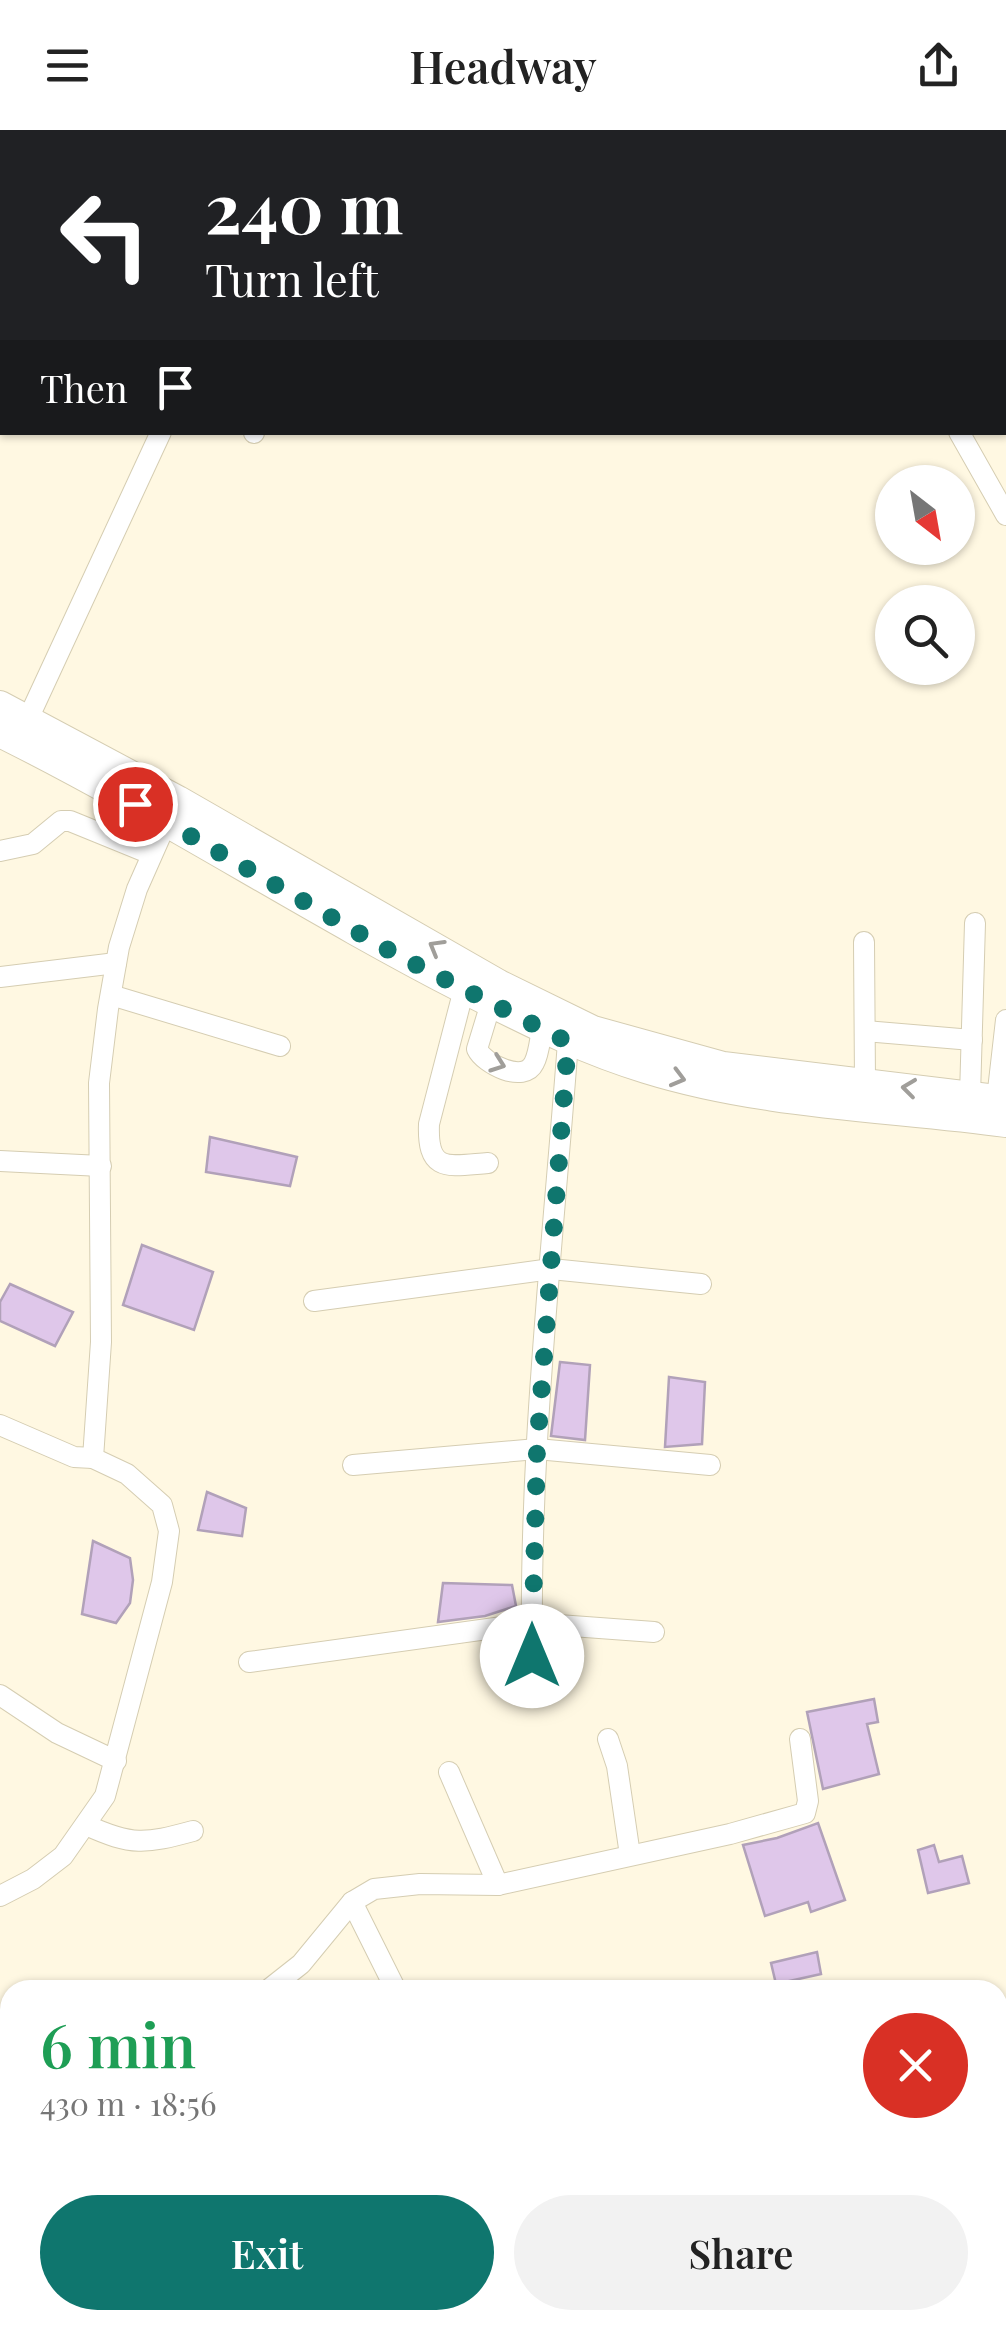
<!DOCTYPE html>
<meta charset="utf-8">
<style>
:root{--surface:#fff;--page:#f2f2f2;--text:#222;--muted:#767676;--accent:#0f766e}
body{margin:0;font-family:"Playfair Display",serif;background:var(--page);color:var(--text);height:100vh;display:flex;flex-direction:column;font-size:38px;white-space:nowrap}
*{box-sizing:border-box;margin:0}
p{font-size:32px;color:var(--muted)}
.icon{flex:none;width:55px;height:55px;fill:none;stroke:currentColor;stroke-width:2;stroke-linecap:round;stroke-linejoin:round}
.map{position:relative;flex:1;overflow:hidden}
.panel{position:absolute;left:0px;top:1850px;width:1008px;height:350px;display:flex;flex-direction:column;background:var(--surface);border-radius:30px 30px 0 0;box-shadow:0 2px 8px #0004}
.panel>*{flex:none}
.guide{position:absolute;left:0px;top:0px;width:1008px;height:305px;box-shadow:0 2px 8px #0004;background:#202124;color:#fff;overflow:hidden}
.needle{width:65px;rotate:149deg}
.tools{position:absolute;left:875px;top:335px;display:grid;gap:20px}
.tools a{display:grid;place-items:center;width:100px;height:100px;border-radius:50%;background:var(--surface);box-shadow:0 2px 8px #0004;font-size:50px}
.pin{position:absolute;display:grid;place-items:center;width:85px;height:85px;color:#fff;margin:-42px;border:5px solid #fff;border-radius:50%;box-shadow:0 2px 10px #0007}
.me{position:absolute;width:110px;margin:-55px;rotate:0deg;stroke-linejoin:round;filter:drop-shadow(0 0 8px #0008)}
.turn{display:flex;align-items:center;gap:35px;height:210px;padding:0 40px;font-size:45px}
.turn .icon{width:130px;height:130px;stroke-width:2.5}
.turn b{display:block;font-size:70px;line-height:85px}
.then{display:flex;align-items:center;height:95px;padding:0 40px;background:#0003;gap:20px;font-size:38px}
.round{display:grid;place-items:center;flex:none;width:105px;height:105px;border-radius:52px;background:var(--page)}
.head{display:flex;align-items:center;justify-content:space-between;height:170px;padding:0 40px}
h1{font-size:60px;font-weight:600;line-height:75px;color:#1e9e55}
.button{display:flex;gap:20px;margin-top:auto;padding:20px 40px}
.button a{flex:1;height:115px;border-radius:60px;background:var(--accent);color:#fff;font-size:40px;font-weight:600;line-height:115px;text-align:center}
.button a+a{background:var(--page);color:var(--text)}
header{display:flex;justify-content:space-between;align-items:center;height:130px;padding:0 40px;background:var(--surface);font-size:45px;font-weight:600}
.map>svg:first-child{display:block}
.building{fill:#dfc7ea;stroke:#b1a1b9;stroke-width:2.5}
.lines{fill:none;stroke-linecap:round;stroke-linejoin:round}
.minor-casing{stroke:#d5cdb2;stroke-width:22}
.major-casing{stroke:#d5cdb2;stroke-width:30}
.minor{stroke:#fff;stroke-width:20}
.major{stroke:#fff;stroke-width:28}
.oneway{stroke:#a09e9a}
.route{stroke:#0f766e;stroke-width:18;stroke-dasharray:0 32.4}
</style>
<header><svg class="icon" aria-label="menu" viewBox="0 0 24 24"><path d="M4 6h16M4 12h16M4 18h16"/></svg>Headway<svg class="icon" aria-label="share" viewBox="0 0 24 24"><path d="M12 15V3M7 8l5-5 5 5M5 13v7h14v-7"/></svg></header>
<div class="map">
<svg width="1006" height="2200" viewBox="0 0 1006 2200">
<rect width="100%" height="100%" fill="#fff8e2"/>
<!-- building -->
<g class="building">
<polygon points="210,1007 297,1027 290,1056 206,1042"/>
<polygon points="142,1115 213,1142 194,1200 123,1175"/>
<polygon points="10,1154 73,1182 55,1216 0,1191 0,1172"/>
<polygon points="560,1232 590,1235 585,1310 551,1306"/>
<polygon points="669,1247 705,1252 702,1314 665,1317"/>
<polygon points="207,1362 246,1378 242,1406 198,1400"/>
<polygon points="93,1411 130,1428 133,1450 130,1473 116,1493 82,1484"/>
<polygon points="443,1453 512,1455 516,1476 485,1486 438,1492"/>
<polygon points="874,1569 878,1592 867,1594 879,1644 823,1659 807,1582"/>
<polygon points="818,1693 845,1770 811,1782 808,1772 765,1786 743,1715 777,1708"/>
<polygon points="934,1715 939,1732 962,1726 969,1753 928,1763 918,1720"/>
<polygon points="817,1822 821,1844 776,1854 771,1833"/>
</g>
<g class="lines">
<!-- minor casing -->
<g class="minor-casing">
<g id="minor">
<polyline points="71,0 72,2"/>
<polyline points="442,0 443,2"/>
<polyline points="793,0 794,2"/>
<polyline points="0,177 2,178"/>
<polyline points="254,302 254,303"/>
<polyline points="959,302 1006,385"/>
<polyline points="28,589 161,302"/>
<polyline points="0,721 33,714 61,691 70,691 151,724"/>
<polyline points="864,812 865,952"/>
<polyline points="0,847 116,833"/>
<path d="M464,859L429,994C427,1044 449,1036 488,1033"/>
<polyline points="111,865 280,916"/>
<path d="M491,873L477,919C484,934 524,954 534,933C539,924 540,909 542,899"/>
<polyline points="865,901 972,910"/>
<polyline points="970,966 975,793"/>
<polyline points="997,969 1006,890"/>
<polyline points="0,1031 101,1036"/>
<polyline points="314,1171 551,1139 701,1154"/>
<polyline points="0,1295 74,1327 93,1328"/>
<polyline points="353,1335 537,1319 710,1335"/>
<polyline points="249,1532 531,1493 654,1502"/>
<path d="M533,1558C526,1343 552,1126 568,912"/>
<polyline points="0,1565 57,1603 116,1631"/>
<polyline points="608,1609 617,1636 630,1725"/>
<polyline points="449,1642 498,1755"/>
<path d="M86,1695C132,1716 145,1714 193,1701"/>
<polyline points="0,1766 33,1749 63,1726 105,1666 162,1452 169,1401 162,1375 127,1344 93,1328 101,1212 99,953 108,879 119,817 137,759 172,680"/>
<polyline points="352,1772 396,1860"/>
<polyline points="268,1860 301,1834 352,1772 374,1759 420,1754 498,1755 730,1704 805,1683 808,1671 800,1609"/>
<polyline points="998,1901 1004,1899"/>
<polyline points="0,1913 10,1919"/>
<polyline points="0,1998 10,1993"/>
<polyline points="459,2190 461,2200"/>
<polyline points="19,2200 38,2190"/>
</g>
</g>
<!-- major casing -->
<g class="major-casing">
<g id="major">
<polyline points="0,575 178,670 499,854 593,900 723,936 1006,970"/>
<path d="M0,603C159,682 307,779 465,860C525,890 582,920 646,939C762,975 886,977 1006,993"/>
</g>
</g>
<!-- minor -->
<use href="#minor" class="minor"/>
<!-- major -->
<use href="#major" class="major"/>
</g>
<!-- one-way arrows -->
<defs><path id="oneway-chevron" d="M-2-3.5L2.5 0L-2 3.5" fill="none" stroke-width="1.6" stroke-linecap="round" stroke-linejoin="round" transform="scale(2.5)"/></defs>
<g class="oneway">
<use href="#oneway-chevron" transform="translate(436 817) rotate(-150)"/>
<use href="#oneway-chevron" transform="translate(498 934) rotate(20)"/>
<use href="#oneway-chevron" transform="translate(678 948) rotate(15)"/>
<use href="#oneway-chevron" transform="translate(909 958) rotate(-173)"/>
</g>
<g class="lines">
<!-- route -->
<polyline class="route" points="135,674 397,825 568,912 537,1319 532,1526"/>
</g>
</svg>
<div class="tools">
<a><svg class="needle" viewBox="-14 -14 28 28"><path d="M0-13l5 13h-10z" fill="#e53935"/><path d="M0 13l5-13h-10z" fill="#767676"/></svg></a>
<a><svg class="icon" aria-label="search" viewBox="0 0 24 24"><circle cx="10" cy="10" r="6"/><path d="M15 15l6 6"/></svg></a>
</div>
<div class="pin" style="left:135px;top:674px;background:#d93025"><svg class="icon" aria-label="arrive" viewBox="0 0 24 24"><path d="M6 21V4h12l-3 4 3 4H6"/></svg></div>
<svg class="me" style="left:532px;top:1526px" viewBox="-20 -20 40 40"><circle r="19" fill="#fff"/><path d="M0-13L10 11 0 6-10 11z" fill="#0f766e"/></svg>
<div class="guide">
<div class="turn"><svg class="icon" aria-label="left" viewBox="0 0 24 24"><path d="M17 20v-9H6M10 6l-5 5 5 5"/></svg><div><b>240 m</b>Turn left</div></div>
<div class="then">Then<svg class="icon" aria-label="arrive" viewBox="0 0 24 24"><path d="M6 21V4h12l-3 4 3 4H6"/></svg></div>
</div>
<section class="panel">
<div class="head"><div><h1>6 min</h1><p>430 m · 18:56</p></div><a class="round" style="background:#d93025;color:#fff"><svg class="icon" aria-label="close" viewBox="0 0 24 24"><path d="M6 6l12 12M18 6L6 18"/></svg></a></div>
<div class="button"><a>Exit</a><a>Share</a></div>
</section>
</div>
